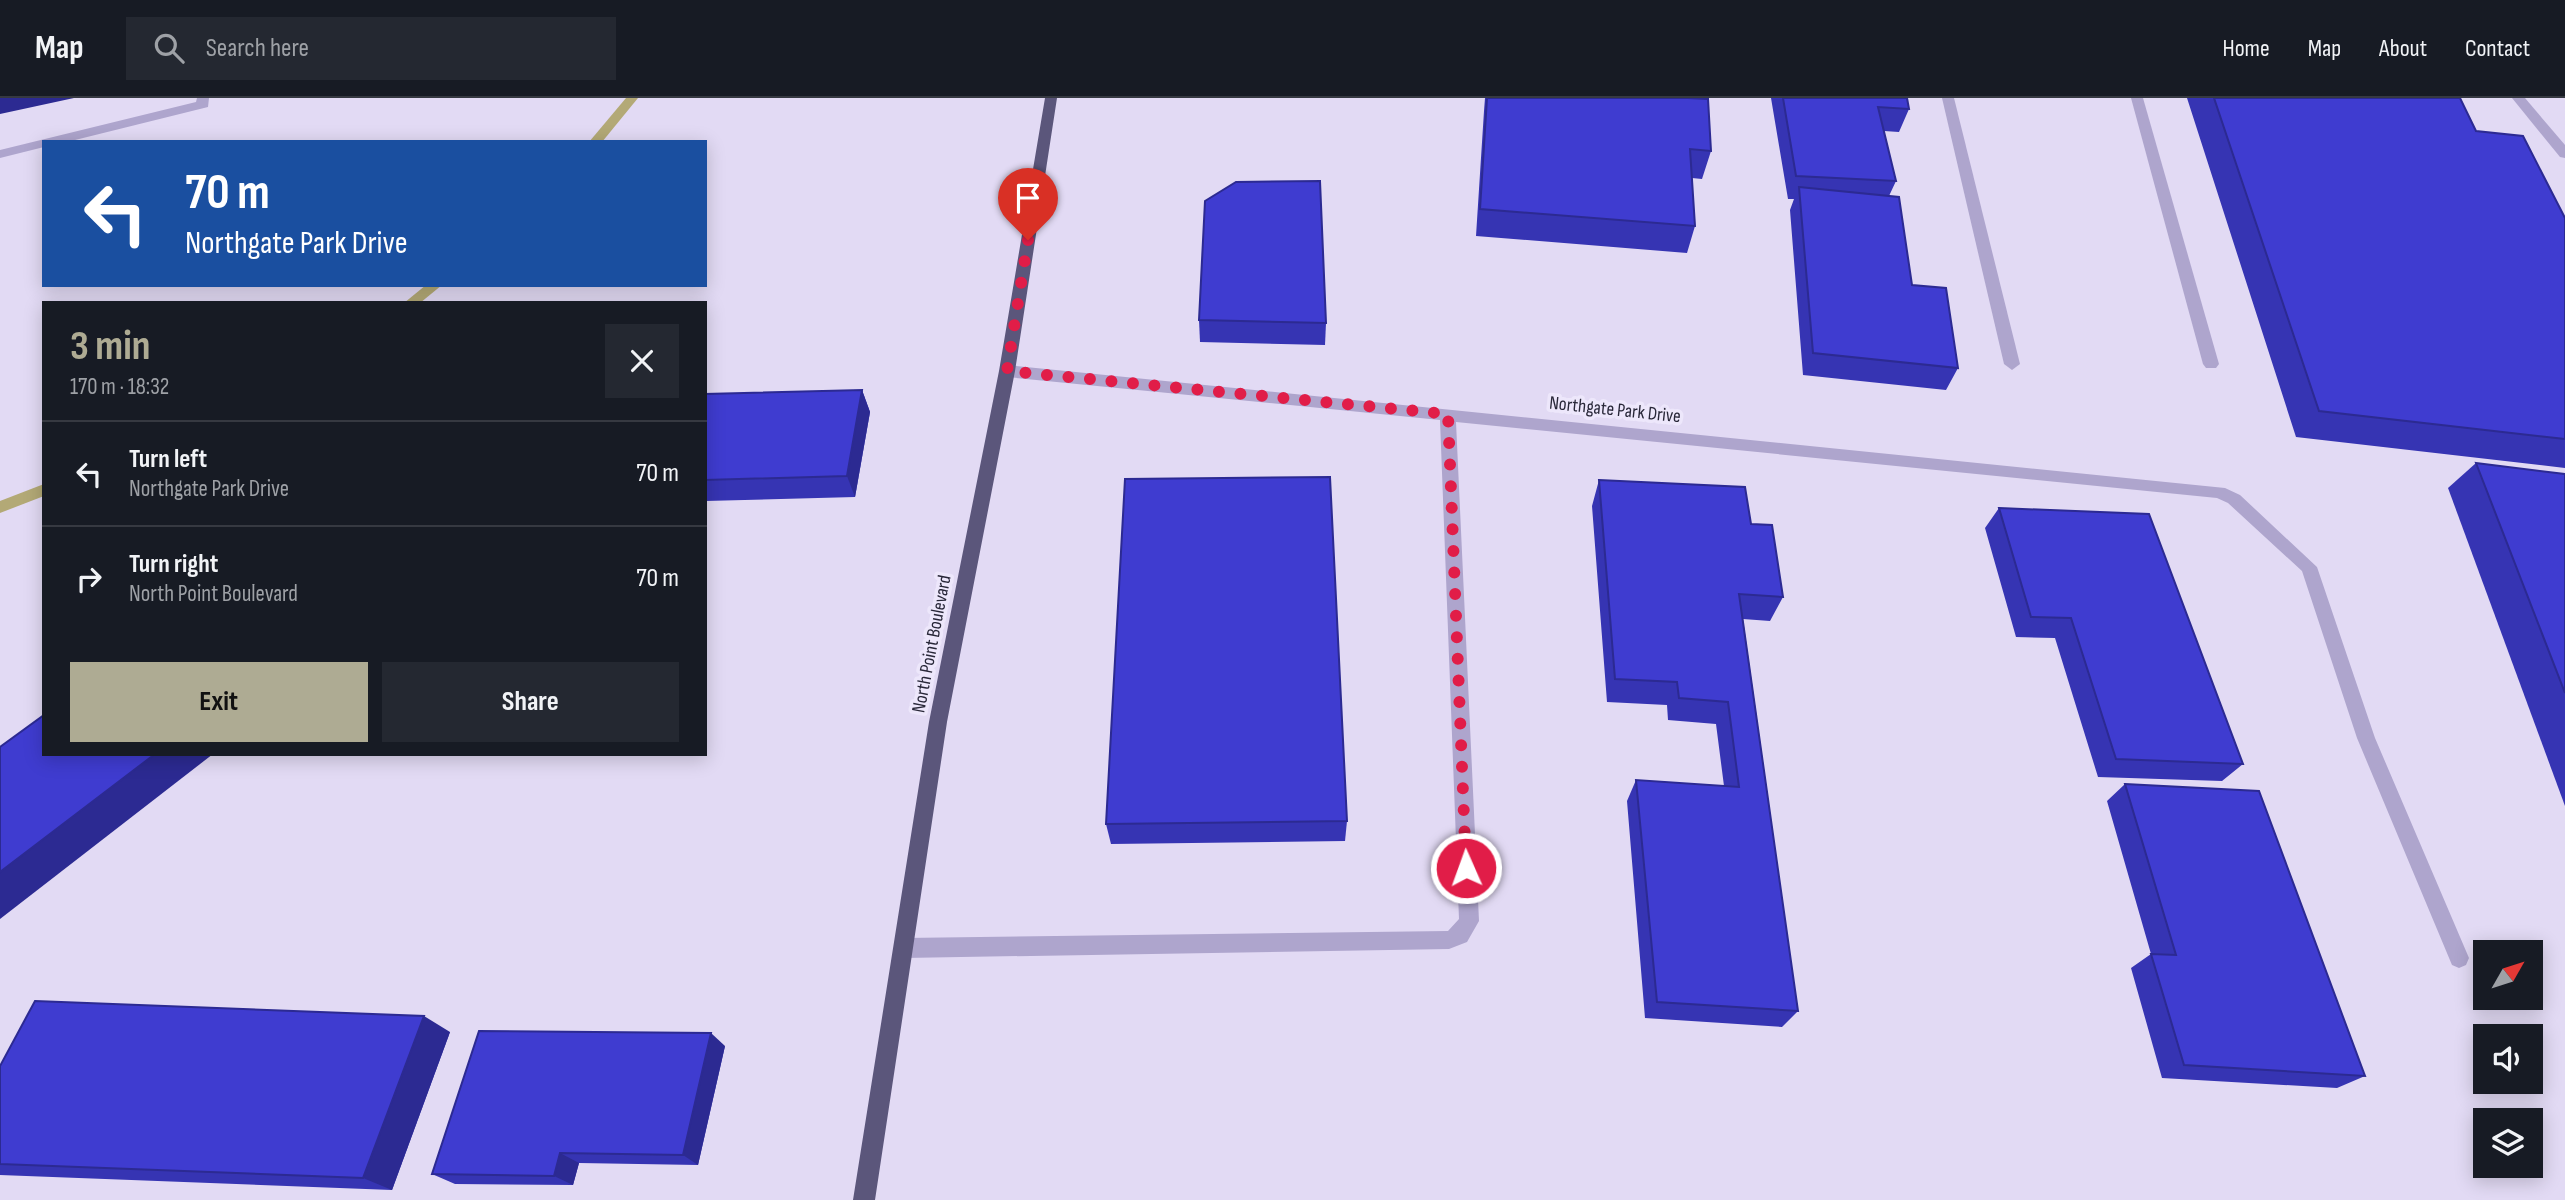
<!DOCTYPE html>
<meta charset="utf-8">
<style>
:root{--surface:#171b24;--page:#242831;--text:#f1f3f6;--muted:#9ea1a6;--line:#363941;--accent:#aeab93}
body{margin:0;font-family:"Sofia Sans Condensed",sans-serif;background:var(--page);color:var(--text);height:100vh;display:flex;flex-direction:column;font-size:26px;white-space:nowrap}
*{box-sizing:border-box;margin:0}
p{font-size:23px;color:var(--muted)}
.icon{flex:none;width:38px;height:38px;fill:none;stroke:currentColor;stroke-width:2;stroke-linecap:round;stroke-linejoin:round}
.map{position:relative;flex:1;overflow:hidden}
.sheet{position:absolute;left:42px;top:203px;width:665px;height:455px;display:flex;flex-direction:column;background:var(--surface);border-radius:0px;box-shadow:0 4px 18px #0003}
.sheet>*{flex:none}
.hud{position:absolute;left:42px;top:42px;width:665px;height:147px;border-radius:0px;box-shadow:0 4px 18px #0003;background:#1a4fa0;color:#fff;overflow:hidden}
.needle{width:46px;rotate:51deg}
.buttons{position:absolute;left:2473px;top:842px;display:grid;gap:14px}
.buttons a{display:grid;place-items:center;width:70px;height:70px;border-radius:0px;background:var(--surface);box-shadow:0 4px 18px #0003;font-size:35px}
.pin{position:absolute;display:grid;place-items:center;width:60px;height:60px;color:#fff;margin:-72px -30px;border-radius:50% 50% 50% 0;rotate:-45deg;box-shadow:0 0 7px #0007}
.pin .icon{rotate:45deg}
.me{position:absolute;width:77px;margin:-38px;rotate:358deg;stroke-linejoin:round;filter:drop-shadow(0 0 5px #0008)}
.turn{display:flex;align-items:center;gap:24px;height:147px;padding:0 28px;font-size:32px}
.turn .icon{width:91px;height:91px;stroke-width:2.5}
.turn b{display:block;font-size:49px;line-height:60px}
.round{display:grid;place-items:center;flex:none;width:74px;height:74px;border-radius:0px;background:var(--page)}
.summary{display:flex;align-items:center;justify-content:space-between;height:119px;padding:0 28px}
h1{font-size:42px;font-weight:700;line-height:52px;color:var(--accent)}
.action{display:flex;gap:14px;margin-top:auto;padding:14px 28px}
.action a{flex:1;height:80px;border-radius:0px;background:var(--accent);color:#111;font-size:28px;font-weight:700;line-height:80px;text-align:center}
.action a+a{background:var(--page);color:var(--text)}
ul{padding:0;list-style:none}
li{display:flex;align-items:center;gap:21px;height:105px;padding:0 28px;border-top:2px solid var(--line)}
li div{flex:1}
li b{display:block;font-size:26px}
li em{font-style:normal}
header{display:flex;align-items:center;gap:42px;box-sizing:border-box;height:98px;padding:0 35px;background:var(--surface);border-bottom:2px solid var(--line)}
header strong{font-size:33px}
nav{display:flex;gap:38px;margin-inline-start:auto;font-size:24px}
.search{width:490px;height:63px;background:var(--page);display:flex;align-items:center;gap:18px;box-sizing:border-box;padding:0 24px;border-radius:0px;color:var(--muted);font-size:26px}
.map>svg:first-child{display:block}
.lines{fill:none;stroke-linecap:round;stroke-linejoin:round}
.stream{fill:#b3a976;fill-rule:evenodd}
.minor{fill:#aea5cd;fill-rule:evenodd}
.major{fill:#5b567b;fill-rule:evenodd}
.wall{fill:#3634b3}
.shaded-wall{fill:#2c2a92}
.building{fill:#3f3cd0;stroke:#2c2a92;stroke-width:2}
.route{stroke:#e11d48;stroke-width:12;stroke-dasharray:0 21.6}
.labels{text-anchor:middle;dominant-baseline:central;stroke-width:7;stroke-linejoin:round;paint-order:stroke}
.street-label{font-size:19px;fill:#282738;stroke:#ede7fb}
</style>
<header>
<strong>Map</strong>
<div class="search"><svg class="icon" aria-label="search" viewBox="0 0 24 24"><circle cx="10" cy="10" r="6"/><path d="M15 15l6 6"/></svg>Search here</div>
<nav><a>Home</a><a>Map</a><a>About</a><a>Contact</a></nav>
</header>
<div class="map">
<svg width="2565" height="1102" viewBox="0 0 2565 1102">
<rect width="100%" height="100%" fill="#e2daf4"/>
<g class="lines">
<!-- stream -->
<g class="stream">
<polygon points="626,0 638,0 602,44 589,44"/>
<polygon points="426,187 442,187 420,205 404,205"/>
<polygon points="44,386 44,398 0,415 0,403"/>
</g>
<!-- minor -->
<g class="minor">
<polygon points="197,0 209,0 208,9 67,44 44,44 44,49 0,60 0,52 196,4"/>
<polygon points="1942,0 1954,0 2020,266 2012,272 2004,266"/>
<polygon points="2131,0 2143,0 2219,266 2216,270 2206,270 2203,266"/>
<polygon points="2512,0 2525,0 2565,47 2565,60 2560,59"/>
<polygon points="1007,267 2225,390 2240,397 2317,469 2375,640 2469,860 2466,867 2459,870 2452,867 2357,640 2302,473 2228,405 2217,400 1456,324 1479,823 1467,844 1449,851 904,860 897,857 894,850 897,843 904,840 1448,833 1459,821 1440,322 1007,279 999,273"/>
</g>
<!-- major -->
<polygon class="major" points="1045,0 1057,0 1015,273 947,624 875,1102 853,1102 929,624 999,273"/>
</g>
<!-- wall -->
<g class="wall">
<polygon points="1485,0 1688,0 1711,53 1702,81 1692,80 1695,128 1687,155 1476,138 1484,13"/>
<polygon points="1771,0 1907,0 1909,11 1899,34 1884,33 1896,83 1889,98 1912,187 1958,270 1946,292 1803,277 1790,112 1794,101 1788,101"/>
<polygon points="2187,0 2460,0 2476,33 2565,120 2565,370 2296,339"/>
<polygon points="1199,222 1326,225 1325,247 1200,244"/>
<polygon points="862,292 870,314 855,399 705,403 705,296"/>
<polygon points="2476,365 2565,376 2565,708 2448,390"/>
<polygon points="1599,382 1751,426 1783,499 1770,523 1743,521 1798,913 1782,929 1645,920 1627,703 1636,682 1724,688 1716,626 1668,622 1667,607 1607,604 1592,408"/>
<polygon points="1999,410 2243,666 2222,683 2098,679 2055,540 2016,539 1985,430"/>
<polygon points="2125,686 2365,978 2337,990 2162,980 2131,870 2151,856 2107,703"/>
<polygon points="1347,723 1345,743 1111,746 1106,726"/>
<polygon points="450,934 392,1092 0,1077 0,968"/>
<polygon points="725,948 698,1067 579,1065 573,1087 455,1086 432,1076"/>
</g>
<!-- shaded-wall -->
<g class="shaded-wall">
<polygon points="0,0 74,0 0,16"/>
<polygon points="862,292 870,314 855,399 847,378"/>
<polygon points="155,656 213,656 0,821 0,774"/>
<polygon points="424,918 450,934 392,1092 363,1080"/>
<polygon points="711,935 725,948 698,1067 683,1057"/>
<polygon points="560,1055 579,1065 573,1087 554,1078"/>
</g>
<!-- building -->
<g class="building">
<polygon points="1487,0 1688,0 1708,1 1711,53 1690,51 1695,128 1480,111"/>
<polygon points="1783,0 1907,0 1909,11 1878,9 1896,83 1796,78"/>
<polygon points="2214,0 2460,0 2476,33 2523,38 2565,120 2565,341 2319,313"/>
<polygon points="1320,83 1326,225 1199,222 1205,103 1236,84"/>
<polygon points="1799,89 1899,99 1912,187 1946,190 1958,270 1813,255"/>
<polygon points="862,292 847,378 705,382 705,296"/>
<polygon points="2476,365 2565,376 2565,595"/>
<polygon points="1330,379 1347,723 1106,726 1125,381"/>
<polygon points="1599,382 1745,389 1751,426 1772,427 1783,499 1739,496 1798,913 1657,904 1636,682 1739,689 1728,604 1679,600 1677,584 1615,581"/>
<polygon points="1999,410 2149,416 2243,666 2116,661 2071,520 2031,519"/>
<polygon points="44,617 44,656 155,656 0,774 0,649"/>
<polygon points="2125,686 2259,693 2365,978 2184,967 2151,856 2176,857"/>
<polygon points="35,903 424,918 363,1080 0,1066 0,968"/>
<polygon points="479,933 711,935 683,1057 560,1055 554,1078 432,1076"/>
</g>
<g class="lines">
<!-- route -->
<polyline class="route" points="1028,142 1007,273 1448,316 1466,770"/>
</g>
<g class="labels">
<!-- street labels -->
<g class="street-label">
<text transform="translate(1615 312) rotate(6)">Northgate Park Drive</text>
<text transform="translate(932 546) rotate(-79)">North Point Boulevard</text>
</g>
</g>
</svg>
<div class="buttons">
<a><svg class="needle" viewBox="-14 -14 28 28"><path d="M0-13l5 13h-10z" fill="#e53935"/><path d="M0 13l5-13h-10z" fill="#9ea1a6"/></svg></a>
<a><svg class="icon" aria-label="sound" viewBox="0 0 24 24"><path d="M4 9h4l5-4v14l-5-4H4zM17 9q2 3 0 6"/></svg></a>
<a><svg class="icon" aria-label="layers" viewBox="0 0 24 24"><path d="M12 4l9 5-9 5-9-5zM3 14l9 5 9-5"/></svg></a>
</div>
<div class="pin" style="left:1028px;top:142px;background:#d93025"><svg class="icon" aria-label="arrive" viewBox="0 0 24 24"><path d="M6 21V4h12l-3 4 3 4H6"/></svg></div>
<svg class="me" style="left:1466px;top:770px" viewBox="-20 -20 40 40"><circle r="17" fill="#e11d48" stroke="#fff" stroke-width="3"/><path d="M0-11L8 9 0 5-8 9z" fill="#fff"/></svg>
<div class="hud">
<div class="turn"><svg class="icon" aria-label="left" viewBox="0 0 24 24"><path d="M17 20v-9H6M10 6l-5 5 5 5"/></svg><div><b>70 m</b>Northgate Park Drive</div></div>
</div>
<section class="sheet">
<div class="summary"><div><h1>3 min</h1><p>170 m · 18:32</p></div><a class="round"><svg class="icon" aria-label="close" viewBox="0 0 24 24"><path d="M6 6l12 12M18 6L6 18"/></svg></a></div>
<ul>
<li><svg class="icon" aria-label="left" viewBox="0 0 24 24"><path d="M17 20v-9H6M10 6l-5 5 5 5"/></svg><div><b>Turn left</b><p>Northgate Park Drive</p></div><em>70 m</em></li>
<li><svg class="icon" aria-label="right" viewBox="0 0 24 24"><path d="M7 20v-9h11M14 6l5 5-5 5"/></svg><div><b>Turn right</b><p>North Point Boulevard</p></div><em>70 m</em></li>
</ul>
<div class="action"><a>Exit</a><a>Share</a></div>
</section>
</div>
